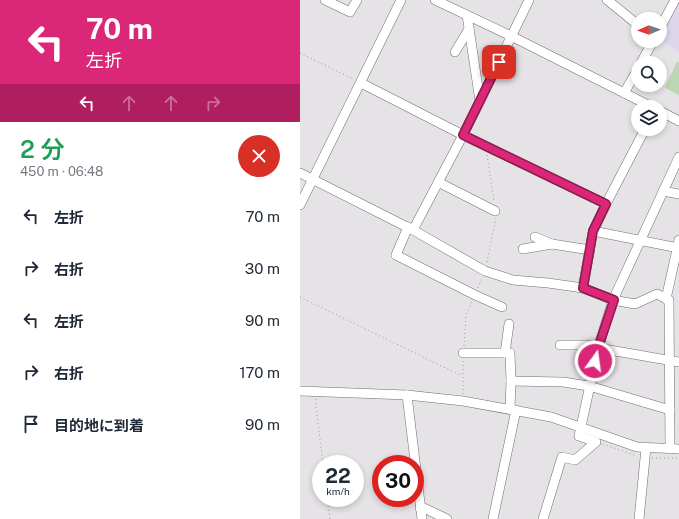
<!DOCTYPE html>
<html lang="ja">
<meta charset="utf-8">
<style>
:root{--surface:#fff;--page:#f6f6f7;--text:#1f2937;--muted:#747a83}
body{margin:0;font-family:"Public Sans","Noto Sans JP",sans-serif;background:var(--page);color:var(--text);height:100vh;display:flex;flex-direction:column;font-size:15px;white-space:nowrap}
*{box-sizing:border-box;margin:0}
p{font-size:13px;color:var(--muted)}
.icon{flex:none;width:22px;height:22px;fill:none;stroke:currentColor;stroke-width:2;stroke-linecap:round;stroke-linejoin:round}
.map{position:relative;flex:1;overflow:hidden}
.details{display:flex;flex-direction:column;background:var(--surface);width:300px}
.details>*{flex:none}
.top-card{background:#db2777;color:#fff;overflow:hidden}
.needle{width:26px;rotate:268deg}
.tools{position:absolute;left:331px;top:12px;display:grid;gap:8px}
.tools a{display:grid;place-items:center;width:36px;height:36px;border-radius:50%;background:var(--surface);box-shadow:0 2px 6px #0003;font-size:20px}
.speed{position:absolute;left:12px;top:455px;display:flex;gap:8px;font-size:20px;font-weight:700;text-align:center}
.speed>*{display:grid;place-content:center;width:52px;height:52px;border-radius:50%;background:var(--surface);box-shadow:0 2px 6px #0003;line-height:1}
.speed small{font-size:10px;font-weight:400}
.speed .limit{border:6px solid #d22;background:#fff;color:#111}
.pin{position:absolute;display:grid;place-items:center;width:34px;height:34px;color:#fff;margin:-17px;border-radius:8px;box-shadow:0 2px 6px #0006}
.me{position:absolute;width:44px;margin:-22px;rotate:14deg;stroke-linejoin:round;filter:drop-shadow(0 0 3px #0008)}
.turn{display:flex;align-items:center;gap:14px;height:84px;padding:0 20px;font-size:18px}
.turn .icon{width:52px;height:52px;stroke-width:2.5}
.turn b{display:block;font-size:28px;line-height:34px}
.lanes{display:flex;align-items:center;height:38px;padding:0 20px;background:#0003;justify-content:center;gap:20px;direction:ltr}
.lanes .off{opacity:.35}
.round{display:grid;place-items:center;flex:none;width:42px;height:42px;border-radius:21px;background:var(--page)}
.summary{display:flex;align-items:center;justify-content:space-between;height:68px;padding:0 20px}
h1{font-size:24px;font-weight:600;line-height:30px;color:#1e9e55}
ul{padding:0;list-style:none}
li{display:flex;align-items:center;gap:12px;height:52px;padding:0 20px}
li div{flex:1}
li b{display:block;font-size:15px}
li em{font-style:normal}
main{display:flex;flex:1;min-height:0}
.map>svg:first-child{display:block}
.education{fill:#ded6eb}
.pitch{fill:#bcd7b4}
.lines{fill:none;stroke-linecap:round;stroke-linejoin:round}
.minor-casing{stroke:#706d71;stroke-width:10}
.path{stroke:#9b989c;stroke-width:1;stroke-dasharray:1 3;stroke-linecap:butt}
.minor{stroke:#fff;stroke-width:9}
.route-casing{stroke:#8e194d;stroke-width:10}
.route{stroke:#db2777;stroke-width:7}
</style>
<main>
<section class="details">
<div class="top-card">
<div class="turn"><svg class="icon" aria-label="left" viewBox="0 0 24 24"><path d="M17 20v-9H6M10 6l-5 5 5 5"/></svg><div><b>70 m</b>左折</div></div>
<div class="lanes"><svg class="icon" aria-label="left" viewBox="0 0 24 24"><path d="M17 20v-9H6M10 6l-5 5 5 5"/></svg><svg class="icon off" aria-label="ahead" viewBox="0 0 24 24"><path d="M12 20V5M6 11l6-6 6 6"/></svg><svg class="icon off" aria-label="ahead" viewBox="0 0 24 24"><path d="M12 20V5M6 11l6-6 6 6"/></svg><svg class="icon off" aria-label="right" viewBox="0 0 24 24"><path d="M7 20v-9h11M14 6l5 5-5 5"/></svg></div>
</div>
<div class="summary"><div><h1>2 分</h1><p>450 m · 06:48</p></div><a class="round" style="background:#d93025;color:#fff"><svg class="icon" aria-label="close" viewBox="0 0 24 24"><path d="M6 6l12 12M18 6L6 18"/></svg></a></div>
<ul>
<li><svg class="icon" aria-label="left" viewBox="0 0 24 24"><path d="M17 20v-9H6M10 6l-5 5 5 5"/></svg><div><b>左折</b></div><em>70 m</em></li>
<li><svg class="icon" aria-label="right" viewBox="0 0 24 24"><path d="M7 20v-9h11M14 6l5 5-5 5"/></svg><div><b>右折</b></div><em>30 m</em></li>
<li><svg class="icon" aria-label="left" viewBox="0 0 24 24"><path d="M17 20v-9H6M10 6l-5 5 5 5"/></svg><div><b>左折</b></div><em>90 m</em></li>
<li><svg class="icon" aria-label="right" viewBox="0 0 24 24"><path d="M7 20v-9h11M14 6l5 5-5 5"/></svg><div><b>右折</b></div><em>170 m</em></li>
<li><svg class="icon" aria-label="arrive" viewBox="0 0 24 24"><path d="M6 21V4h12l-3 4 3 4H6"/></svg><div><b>目的地に到着</b></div><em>90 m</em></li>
</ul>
</section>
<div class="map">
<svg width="379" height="519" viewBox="0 0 379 519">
<rect width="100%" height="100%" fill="#e6e3e7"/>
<!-- education -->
<polygon class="education" points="379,2 379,53 360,38"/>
<!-- pitch -->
<polygon class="pitch" points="377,61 379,63 379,95 365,88"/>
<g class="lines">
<!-- minor casing -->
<g class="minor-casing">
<g id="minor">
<polyline points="25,0 50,12 57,0"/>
<polyline points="135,0 211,36 352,107"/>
<polyline points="307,0 311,3 338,25"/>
<polyline points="360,28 375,0"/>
<polyline points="155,52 169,29"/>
<polyline points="341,63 353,41"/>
<polyline points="61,83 163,135 306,204"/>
<polyline points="324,93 338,69"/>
<polyline points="180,101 229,0"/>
<polyline points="360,111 379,121"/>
<polyline points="345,129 306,204 293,231 379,248"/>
<polyline points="0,173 113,230 185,271 213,280 248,283 283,288 313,300 335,304 357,294 369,300 370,449"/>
<polyline points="138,182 195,211"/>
<polyline points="363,191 379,194"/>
<polyline points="0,205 101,0"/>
<polyline points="108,227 96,255 175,295 202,307"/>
<polyline points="113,230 163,135 180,101 167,15"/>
<polyline points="235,237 252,244"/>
<polyline points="223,249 252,244 290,250"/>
<polyline points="283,288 293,231"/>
<polyline points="366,299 379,240"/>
<polyline points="260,345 287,345 298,348 379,362"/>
<polyline points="163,353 210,353 211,381 210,409"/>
<polyline points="205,353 209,324"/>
<polyline points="211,381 263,382 289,386 370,410"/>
<polyline points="0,391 107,395 163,401 251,417 337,447 379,449"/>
<polyline points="107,395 122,519"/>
<polyline points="120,508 124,508 147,519"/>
<polyline points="193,519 216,410"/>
<polyline points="243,519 262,457 275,460 296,442 279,436 298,348 313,300 379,157"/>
<polyline points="339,519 346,448"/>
</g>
</g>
<!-- path -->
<g class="path">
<polyline points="0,53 53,79"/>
<polyline points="187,155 194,201"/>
<polyline points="187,262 196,218"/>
<polyline points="178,288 182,278"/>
<polyline points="0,297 162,376"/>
<polyline points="164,346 166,315 172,302"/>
<polyline points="163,361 163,394"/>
<polyline points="16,399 16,407 23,464"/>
<polyline points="303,444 337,456"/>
<polyline points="352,458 379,458"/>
<polyline points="27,498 30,519"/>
</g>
<!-- minor -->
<use href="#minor" class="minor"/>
</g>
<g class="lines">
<!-- route casing -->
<g class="route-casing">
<polyline id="route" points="199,62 163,135 306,204 293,231 283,288 314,300 298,348 295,361"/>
</g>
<!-- route -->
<use href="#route" class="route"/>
</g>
</svg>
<div class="tools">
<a><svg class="needle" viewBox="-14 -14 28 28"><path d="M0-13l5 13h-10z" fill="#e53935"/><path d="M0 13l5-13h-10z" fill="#747a83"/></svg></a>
<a><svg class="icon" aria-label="search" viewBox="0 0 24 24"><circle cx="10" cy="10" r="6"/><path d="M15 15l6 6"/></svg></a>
<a><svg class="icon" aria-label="layers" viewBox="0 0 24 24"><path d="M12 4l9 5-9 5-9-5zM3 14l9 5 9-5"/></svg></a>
</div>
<div class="speed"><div>22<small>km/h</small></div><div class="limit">30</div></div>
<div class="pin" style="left:199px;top:62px;background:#d93025"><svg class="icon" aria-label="arrive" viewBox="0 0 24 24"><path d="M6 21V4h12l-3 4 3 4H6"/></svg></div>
<svg class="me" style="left:295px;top:361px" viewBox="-20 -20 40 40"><circle r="17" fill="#db2777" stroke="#fff" stroke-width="3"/><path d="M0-11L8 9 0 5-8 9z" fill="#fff"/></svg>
</div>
</main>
